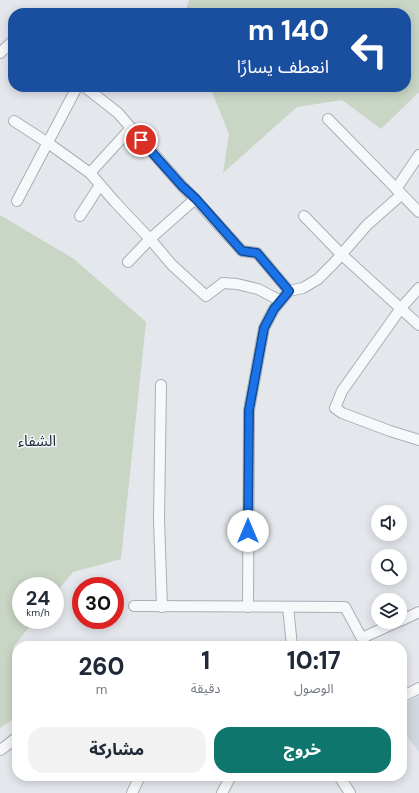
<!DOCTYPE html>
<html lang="ar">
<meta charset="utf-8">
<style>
:root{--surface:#fff;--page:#f2f2f3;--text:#1f2937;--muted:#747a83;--accent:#0f766e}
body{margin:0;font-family:"DM Sans","Noto Sans Arabic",sans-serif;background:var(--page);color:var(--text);direction:rtl;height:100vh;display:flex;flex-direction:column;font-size:15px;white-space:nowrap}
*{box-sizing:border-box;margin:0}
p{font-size:13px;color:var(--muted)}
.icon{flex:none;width:22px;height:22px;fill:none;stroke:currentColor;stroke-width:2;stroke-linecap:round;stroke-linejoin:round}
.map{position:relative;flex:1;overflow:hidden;direction:ltr}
.side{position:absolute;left:12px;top:641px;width:395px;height:140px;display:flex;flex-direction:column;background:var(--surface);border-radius:16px;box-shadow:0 2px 10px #0003;direction:rtl}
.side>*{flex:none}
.hud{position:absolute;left:8px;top:8px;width:403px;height:84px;border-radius:16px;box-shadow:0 2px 10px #0003;direction:rtl;background:#1a4fa0;color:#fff;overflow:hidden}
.controls{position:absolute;left:371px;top:505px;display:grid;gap:8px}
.controls a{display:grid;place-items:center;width:36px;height:36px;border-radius:50%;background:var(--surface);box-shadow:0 2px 10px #0003;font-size:20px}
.speed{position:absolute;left:12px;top:577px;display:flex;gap:8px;font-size:20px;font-weight:700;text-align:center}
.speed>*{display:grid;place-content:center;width:52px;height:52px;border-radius:50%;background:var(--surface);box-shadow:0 2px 10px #0003;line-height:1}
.speed small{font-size:10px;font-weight:400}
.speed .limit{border:6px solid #d22;background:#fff;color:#111}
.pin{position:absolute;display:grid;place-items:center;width:34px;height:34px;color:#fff;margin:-17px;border:2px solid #fff;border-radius:50%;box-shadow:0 1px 4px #0007}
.me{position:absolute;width:44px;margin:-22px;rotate:0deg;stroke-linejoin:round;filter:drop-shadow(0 0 3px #0008)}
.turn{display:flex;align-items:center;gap:14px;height:84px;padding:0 16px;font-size:18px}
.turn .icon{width:52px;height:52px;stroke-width:2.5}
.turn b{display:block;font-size:28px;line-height:34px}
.eta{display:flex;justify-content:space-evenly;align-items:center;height:68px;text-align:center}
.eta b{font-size:24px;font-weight:800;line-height:28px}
.cta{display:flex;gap:8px;margin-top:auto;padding:8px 16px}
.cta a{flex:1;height:46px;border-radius:16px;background:var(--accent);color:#fff;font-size:16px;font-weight:800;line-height:46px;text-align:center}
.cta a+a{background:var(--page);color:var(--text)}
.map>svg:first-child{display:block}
.built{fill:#d2d6de}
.green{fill:#c9d6c5}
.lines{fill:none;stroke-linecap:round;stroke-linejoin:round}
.street-casing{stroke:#a9aeb7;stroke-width:12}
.street{stroke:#f7f8fa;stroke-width:10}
.route-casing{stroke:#114b97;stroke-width:10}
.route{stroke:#1a73e8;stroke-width:7}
.labels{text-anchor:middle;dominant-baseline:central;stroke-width:3;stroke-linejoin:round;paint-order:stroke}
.neighbourhood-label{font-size:15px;fill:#1d2536;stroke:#f4f6f9}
</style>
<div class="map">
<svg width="419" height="793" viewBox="0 0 419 793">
<rect width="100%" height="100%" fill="#e4e7ec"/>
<!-- built -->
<polygon class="built" points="419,696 419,752 402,729 402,705"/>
<!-- green -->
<g class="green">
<polygon points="189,0 419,0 419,92 381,129 342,100 297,107 223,173 229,134 210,87 406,87 406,13 185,13"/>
<polygon points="0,215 74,259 146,322 121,559 73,572 55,594 55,586 21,586 21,620 35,620 13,647 17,669 17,717 0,728"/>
</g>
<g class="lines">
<!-- street casing -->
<g class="street-casing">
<g id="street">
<polyline points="0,53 13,41"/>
<polyline points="85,87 118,113 182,186 195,199 242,251 257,253 289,291"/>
<polyline points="328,119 419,212"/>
<polyline points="14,121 48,143 90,173 115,202 150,239 172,265 206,296 223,283 237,284 258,289 281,301"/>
<polyline points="90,173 131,128"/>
<polyline points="396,189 419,155"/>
<polyline points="17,201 77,87"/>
<polyline points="80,216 100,185"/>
<polyline points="304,216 341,254 419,325"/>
<polyline points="128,262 150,239 195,199"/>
<polyline points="419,288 401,308 342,391 335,408 342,413 390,431 419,440"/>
<polyline points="161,385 159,520 162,607"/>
<polyline points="134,606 345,607 366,646"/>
<polyline points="248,607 249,410 264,328 274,309 289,291 303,288 318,279 334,263 367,225 401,195"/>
<polyline points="288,607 292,646"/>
<polyline points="400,621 419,612"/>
<polyline points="362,638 397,622"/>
<polyline points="402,697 419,688"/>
<polyline points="0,750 6,746 17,737"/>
<polyline points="339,776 350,793"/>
<polyline points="132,793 140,776"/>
<polyline points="222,793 231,776"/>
</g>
</g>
<!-- street -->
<use href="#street" class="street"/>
</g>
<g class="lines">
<!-- route casing -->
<g class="route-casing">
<polyline id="route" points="141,140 182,186 196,199 242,251 257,253 289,291 274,309 264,328 249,410 248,531"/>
</g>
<!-- route -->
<use href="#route" class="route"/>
</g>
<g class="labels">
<!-- neighbourhood labels -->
<g class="neighbourhood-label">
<text x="37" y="441">الشفاء</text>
</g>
</g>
</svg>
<div class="controls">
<a><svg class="icon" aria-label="sound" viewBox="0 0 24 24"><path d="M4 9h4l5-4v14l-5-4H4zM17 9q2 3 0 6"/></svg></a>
<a><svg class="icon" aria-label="search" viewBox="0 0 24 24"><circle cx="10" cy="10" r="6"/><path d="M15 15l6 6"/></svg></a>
<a><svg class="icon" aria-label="layers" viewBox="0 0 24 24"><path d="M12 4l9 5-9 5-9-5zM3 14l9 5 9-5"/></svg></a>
</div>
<div class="speed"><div>24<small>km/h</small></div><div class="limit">30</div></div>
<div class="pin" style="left:141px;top:140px;background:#d93025"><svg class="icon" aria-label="arrive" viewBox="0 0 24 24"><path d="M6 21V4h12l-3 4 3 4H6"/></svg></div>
<svg class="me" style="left:248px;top:531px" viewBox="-20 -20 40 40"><circle r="19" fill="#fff"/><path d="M0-13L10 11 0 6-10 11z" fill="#1a73e8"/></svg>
<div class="hud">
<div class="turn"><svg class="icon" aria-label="left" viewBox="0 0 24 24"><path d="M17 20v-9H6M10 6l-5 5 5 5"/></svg><div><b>140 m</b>انعطف يسارًا</div></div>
</div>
<section class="side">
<div class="eta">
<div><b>10:17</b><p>الوصول</p></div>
<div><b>1</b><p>دقيقة</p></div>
<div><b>260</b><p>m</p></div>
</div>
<div class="cta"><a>خروج</a><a>مشاركة</a></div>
</section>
</div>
